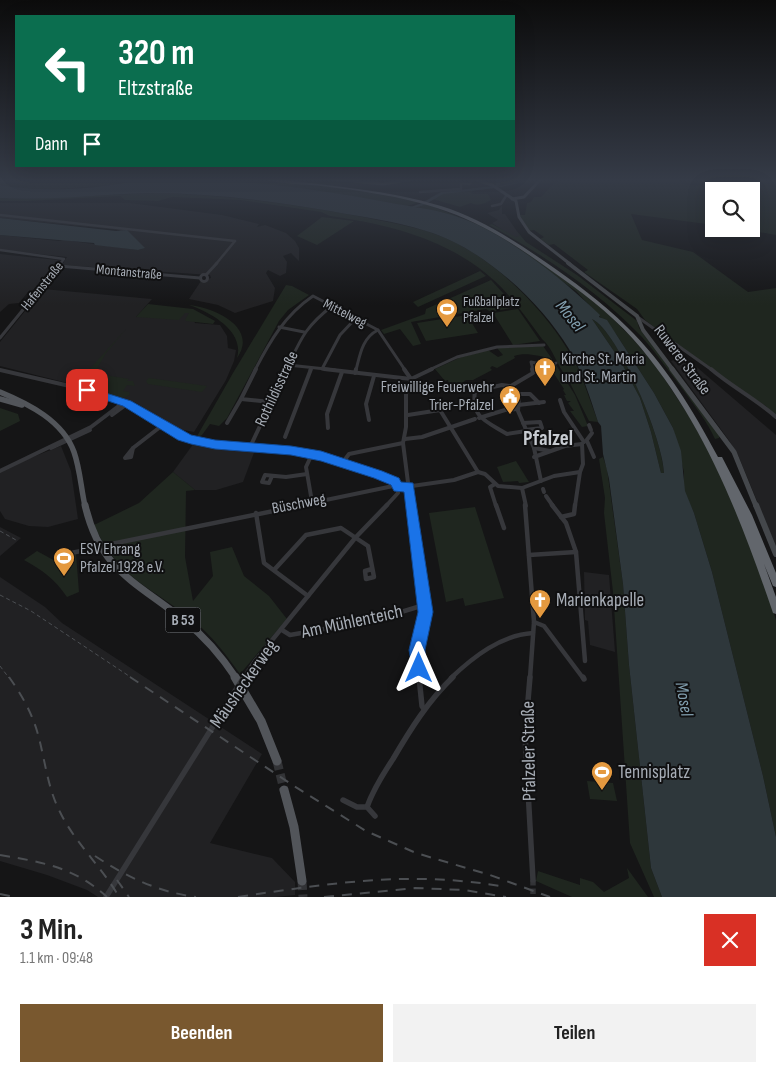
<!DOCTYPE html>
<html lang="de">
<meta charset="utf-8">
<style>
:root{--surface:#fff;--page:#f2f2f2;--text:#222;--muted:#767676;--accent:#79582f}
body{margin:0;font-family:"Sofia Sans Condensed",sans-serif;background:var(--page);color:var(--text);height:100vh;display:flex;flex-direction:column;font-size:19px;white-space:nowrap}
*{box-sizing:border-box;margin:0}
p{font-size:16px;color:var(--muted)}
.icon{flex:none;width:28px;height:28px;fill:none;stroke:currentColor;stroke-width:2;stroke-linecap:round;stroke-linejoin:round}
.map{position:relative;height:897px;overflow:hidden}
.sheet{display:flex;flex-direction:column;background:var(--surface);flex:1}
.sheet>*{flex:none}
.banner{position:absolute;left:15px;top:15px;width:500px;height:152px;border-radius:0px;box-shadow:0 5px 20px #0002;background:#0b6e4f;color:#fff;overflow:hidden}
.buttons{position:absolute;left:705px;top:182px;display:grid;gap:10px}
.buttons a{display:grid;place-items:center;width:55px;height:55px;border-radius:0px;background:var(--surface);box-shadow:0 5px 20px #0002;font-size:25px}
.pin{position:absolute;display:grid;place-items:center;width:42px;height:42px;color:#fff;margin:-21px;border-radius:10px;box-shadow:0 2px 8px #0006}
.me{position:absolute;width:55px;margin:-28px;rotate:0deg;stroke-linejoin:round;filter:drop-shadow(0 0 4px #0008)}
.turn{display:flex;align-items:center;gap:18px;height:105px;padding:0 20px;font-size:22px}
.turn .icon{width:65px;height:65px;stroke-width:2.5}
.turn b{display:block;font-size:35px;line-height:42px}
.then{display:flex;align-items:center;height:48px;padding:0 20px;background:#0003;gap:10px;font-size:19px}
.round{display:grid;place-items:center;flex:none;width:52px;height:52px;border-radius:0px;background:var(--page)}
.headline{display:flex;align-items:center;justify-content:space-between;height:85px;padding:0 20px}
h1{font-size:30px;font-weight:700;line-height:38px}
.action{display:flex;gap:10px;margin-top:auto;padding:10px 20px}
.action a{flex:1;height:58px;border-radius:0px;background:var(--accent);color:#fff;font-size:20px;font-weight:700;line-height:58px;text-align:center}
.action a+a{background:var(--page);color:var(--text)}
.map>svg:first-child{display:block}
.built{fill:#212123}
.green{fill:#1f261f}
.water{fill:#2e373b;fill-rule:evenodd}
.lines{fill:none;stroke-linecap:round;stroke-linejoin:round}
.stream{stroke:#2e373b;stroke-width:1}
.river{fill:#2e373b;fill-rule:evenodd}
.minor-tunnel{stroke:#323336;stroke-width:5.5;stroke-dasharray:5.5 3;stroke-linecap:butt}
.primary-tunnel{stroke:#323336;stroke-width:9;stroke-dasharray:9 4.5;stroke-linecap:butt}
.minor-far4{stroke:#36373b;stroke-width:2.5}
.minor-far3{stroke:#36373b;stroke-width:3}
.minor-far2{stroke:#36373b;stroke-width:4}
.minor-far1{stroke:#36373b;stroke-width:4.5}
.minor{stroke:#36373b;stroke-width:5.5}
.secondary-far3{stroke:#44474b;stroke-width:3}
.secondary-far2{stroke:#44474b;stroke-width:4}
.secondary-far1{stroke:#44474b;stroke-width:5}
.secondary{stroke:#44474b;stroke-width:6}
.primary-far2{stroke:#52555a;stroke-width:5.5}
.primary-far1{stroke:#52555a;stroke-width:7}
.primary{stroke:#52555a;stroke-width:9}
.motorway{fill:#62666c;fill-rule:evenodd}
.rail-far1{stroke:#4b4e52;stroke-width:1;stroke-dasharray:4 3;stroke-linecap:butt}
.rail{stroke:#4b4e52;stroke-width:2;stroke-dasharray:10 8;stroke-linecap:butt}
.minor-bridge-far1{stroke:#36373b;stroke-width:4.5}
.minor-bridge{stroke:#36373b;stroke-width:5.5}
.route{fill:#1a73e8;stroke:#114b97}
.labels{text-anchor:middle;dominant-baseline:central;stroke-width:4;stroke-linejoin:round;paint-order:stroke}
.far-street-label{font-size:14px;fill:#a7adb6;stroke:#101011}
.far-poi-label{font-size:14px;fill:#a7adb6;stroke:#101011;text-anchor:start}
.shield{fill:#101011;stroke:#7a7e84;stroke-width:1}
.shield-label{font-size:15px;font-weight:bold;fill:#a7adb6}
.poi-label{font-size:16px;fill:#a7adb6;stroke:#101011;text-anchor:start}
.street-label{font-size:16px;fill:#a7adb6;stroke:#101011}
.water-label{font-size:18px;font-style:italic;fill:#819eae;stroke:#101011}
.near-poi-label{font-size:19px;fill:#a7adb6;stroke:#101011;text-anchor:start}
.near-street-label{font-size:19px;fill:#a7adb6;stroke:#101011}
.district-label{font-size:21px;font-weight:bold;fill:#c8ccd2;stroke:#101011}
</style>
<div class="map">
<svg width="776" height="897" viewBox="0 0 776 897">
<rect width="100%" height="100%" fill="#151516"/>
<!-- built -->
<g class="built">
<polygon points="0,203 130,203 222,215 259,224 257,227 265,225 286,233 295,241 299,248 299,261 291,253 283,256 287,262 286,273 280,276 268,270 266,273 275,288 273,301 235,313 218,305 189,299 201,281 211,278 210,275 62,265 67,257 0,250 0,235 59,241 64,240 138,250 144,248 119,230 0,218"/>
<polygon points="502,205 502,214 505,214 521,237 514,238 492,223 498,220 487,213 499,210"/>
<polygon points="0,254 57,260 58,261 54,262 56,263 34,289 28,292 19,303 9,304 0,312"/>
<polygon points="43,289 152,299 136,317 184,313 190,313 195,323 220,325 227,336 228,348 236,350 234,361 226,380 194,432 178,429 136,403 115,395 0,366 0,342"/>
<polygon points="685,357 776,435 776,547 738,455 728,439 671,361"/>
<polygon points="194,443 255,450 243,482 216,490 195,490 173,472"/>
<polygon points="61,446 71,471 78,519 48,527 29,526 5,519 0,511 0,473 25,460"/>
<polygon points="0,527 21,538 0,556"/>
<polygon points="584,572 609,575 615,652 590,645 588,621 585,620"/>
<polygon points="0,577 45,607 62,623 262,754 210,843 272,858 295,882 295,895 276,897 98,897 87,890 47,875 0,861"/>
</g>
<!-- green -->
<g class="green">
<path d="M0,179L32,181L23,179L138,181C93,187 46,193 0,185Z"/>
<path d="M212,179C281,179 352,188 420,202L407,206L345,195Z"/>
<polygon points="557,179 678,180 685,184 698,186 710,179 776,179 776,235 741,229 751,229 751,191 714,191 714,225 631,214 642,240 693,252 748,292 776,288 776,417 766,406 727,382 645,320 637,309 584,272 588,270 554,244 549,245 540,239 544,237 534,230 528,231 519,215 525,215 527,203 531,202 534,197 541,197 554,183 560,182"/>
<path d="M485,187L484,190H475L471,192L473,194H488L491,200C486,203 477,207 471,203L460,207L429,198L446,192Z"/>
<path d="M154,193C226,195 297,204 368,218C396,224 425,228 452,241C504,266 557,322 581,374L566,376C556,364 553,348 542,339C529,321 516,303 501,287C455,241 393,225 330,216L321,212L241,200L172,197L158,201L125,200L120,196L27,201H0V198L28,199Z"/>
<polygon points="424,203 484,227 524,251 575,287 606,312 632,338 656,366 689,416 709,452 735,506 757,561 776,620 776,837 763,776 712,572 694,513 684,491 684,472 673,428 654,393 616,334 576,291 507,243 485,230 460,218 416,207"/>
<polygon points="322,217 354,221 317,245 297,236"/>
<path d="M492,224L516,237L520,236L516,230L526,242L577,275L637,321L639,328L720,434L719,438L715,439C707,421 695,407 684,391C670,373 657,354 642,337C599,292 544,255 489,225Z"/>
<polygon points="480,271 486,276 418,307 413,302"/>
<polygon points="491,280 516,307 491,312 486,309 411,322 421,344 413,346 400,329 384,334 381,330 425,314 426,309"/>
<polygon points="286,285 292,286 309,295 288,310 279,321 227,418 219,426 210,424 202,435 196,438 233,373"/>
<polygon points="148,304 193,309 215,321 213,324 186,321 185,320 189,313 185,313 179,320 136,317"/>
<path d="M189,305C213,307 259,327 237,358C245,331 210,312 189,305Z"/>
<polygon points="518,309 540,341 513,345 493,313"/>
<polygon points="467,315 478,333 426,341 417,323"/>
<path d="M592,319C620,333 663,441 664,473H661L660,469L651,432L640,398L620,360Z"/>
<polygon points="126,329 106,353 95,372 98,374 129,379 127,381 133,381 135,386 127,385 123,391 129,392 130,395 123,398 81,386 78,382"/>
<path d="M543,346L552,359C540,356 525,352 514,356L515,358L497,368L492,366L490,368L492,370L473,380H466L462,383L449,385L448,380L445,381L435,369L459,358L488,350L498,357L503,355L497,348Z"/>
<polygon points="556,365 575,395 588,426 582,427 570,411 574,411 568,403 571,401 567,401 564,395 566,395 563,390 564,389 549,366"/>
<polygon points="581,375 598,422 589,421 567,377"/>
<polygon points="149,378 207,386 202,392 148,384 146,381"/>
<polygon points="0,408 18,414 20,421 0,431"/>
<polygon points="603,457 607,469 623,584 629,665 651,868 662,897 654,897 630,843 613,592 604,513 605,498 599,459"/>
<polygon points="516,461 529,482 519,483 518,481 503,482 497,467"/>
<path d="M173,472L195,490L186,491L185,557L193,601L213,576L210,552L232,547L244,576L269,596L287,619L240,674C227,656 213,637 195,622C152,587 118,579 94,525L139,503Z"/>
<polygon points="475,507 504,598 465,606 463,598 446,602 429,513"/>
<path d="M37,551L57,562L76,554L79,592L67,597C55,579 42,570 24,560Z"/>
<polygon points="587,781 613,783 617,801 590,799"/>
<polygon points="627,868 648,897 572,897 536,881 538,871 580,885 580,878 593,882 604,892 629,878"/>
</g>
<!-- water -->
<g class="water">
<path d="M95,179C134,179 174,177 213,180C271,183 329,191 386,202C411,207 437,209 461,218C508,235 564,280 600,315L599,317L607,320L654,393L673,428L681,451L685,491L694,513L712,572L763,776L776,837V897H662L651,868L629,665L623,584L609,479L603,454L601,426L598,422C590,397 582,372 569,349C539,300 481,247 426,231C395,221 362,217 330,211C272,201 211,193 151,193C100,194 50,201 0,198V185C41,192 88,190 129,182ZM592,319C619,332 664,443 664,473H661L660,469L651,432L640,398L620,360Z"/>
<polygon points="0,218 116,231 127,230 145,248 138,250 95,245 94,243 0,235"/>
</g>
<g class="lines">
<!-- stream -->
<polyline class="stream" points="498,187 536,179"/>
<!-- river -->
<polygon class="river" points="496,179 500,179 500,185 495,188 443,194 424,205 407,210 405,209 422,203 441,192 493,186 496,185"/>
<!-- minor-tunnel -->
<polyline class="minor-tunnel" points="533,880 533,897"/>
<!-- primary-tunnel -->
<g class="primary-tunnel">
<polyline points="277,761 284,790"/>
<polyline points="302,881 303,897"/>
</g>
<!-- minor-far4 -->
<g class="minor-far4">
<polyline points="461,183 470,184 472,179"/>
<polyline points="420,192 461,189 461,179"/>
<polyline points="492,206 501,204 506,196"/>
<polyline points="0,215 235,241"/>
<polyline points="0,250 64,259 60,264"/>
<polyline points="216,264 235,241"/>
</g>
<!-- minor-far3 -->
<g class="minor-far3">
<polyline points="59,266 200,278"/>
<circle cx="204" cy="278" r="3.5"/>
<polyline points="206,275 217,263"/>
<polyline points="639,318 712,370"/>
<polyline points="279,327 304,332"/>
<polyline points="0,338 61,263"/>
<polyline points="288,365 335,370"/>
<polyline points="322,369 340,335 356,318"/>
<path d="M255,370C270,341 285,315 313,296L378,330L405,370"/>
<path d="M286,370C301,339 304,328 332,306"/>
<polyline points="310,370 311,368"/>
<path d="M356,370C360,355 362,338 378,330"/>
<polyline points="429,370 457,357 497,347 544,345"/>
<polyline points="533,370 531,362 550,366 556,363"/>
</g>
<!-- minor-far2 -->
<g class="minor-far2">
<polyline points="256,369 241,399 270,402"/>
<polyline points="324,369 411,379 432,369"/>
<polyline points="404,369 411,379"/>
<path d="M711,369C732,387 756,399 776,417"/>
<polyline points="0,370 87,390 117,399 155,419 192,442 291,451 321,456 378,474 398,485"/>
<polyline points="355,373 356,369"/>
<polyline points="411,379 406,394 406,427 403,443 411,506"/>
<path d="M511,386L502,385L475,391C471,418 486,421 507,434L526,431"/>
<polyline points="511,386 519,396 518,411 534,448 541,481"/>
<polyline points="511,386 533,373 532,369"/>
<polyline points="518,394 530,394 539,403"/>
<polyline points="560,400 564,412 584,442"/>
<polyline points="518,405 544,402"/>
<polyline points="112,415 127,404"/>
<polyline points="408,415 440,410 478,472"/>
<polyline points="479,418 505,410 518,409"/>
<polyline points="369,420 366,404 374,376"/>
<polyline points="227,423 241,399"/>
<polyline points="523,423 540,422 542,428 525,430"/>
<polyline points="589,425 591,430"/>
<polyline points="328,428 327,414 342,372"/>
<polyline points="285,437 311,369"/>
<polyline points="405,439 422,437 475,419"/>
<polyline points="586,441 592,433"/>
<polyline points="587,441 594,457"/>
<polyline points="250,447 287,369"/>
<polyline points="51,448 90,430"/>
<polygon points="133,448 131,457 125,458"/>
<polyline points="133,448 164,424"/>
<polyline points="534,448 550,451"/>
<polyline points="312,454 306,467 312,502"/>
<polyline points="534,457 565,446 582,444"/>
<polyline points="343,462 349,454 403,443"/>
<polyline points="0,471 91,427 124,402"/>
<polyline points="272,476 269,483 262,482 265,475 286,477 307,474"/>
<polyline points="495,484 490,487 496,506"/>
<polyline points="398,488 454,480 478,472 485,474 498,486 522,488 554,476 580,472 583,464 582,444"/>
<polyline points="522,488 526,506"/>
<polyline points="543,489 544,492"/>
<polyline points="546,496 553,506"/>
<polyline points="297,506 398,485"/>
<polyline points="386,506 398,493 398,485"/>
<polyline points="575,506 580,472"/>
</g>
<!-- minor-far1 -->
<g class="minor-far1">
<polyline points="411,505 425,612 417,649 420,678"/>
<polyline points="496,505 504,528"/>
<polyline points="525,505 534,622 530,678"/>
<polyline points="256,513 264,563 308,596"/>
<polyline points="561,517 574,514 575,505"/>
<polyline points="111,544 303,505"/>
<polyline points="576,552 585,661"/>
<polyline points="71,553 86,550"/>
<polyline points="529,555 576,552 566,523 552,505"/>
<polyline points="274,570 306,535 341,528 368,546 374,577 366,579 365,571 372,569"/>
<polyline points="534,622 544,626 583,678"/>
<polyline points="282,630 290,635 375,620 424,605"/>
<polyline points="245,676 255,661 356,537 387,505"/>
<path d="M451,678C473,657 501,635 533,633"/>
</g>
<!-- minor -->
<g class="minor">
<polyline points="419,677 422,706 424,709"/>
<polyline points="530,677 525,736 533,880"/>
<polyline points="583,677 584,679"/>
<polyline points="343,800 357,807 367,807 375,816"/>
<path d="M367,807C373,790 383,774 393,759C410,730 428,701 453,677"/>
<polyline points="106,897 232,696"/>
</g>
<!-- secondary-far3 -->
<g class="secondary-far3">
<polyline points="332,179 383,184 414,179"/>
<polyline points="474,179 492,185 516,201 519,217 529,232 570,264"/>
<polyline points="661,179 680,179"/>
<polyline points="512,199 524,197 541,179"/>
</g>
<!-- secondary-far2 -->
<polyline class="secondary-far2" points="568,263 637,316 643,330 673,370"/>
<!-- secondary-far1 -->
<polyline class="secondary-far1" points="672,369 734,452 756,506"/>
<!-- secondary -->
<polyline class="secondary" points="756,505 776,554"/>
<!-- primary-far2 -->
<g class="primary-far2">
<path d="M0,392C29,404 63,421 74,452C80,469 81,488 85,506"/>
<polyline points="0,399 22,405"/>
</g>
<!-- primary-far1 -->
<path class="primary-far1" d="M85,505C100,571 137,582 185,621C205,637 222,657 236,678"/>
<!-- primary -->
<g class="primary">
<polyline points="235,677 261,721 277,761"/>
<polyline points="284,790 294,827 302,881"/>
</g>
<!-- motorway -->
<path class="motorway" d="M262,179H277C332,186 388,190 441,206C479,218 512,239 544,261C573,281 602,302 627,327C665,364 693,410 718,457H722L752,515L776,573V587L773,586L764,564L776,597V614L773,613L772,610C739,514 702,417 633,339C609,312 579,290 549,269C515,244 478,221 437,208C400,196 361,191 322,186C303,184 281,184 262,179Z"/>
<!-- rail-far1 -->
<g class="rail-far1">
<polyline points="0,531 16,540"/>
<polyline points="0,595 31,611 132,678"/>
<polyline points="0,666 9,678"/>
</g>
<!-- rail -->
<g class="rail">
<path d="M9,677C21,694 31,711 37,731C45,758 47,787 60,812C75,843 102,867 119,897"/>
<polyline points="130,677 294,786 366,831 416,853 490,875 550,897"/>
<path d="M0,855C42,862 74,867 107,897"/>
<path d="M95,856C127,877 158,892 196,897"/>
<polyline points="117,880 129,897"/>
<polyline points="0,894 14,897"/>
<path d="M238,897C332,883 411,870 506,887"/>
<polyline points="324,897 415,888 464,890 506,897"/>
</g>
<!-- minor-bridge-far1 -->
<g class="minor-bridge-far1">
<polyline points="86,550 111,544"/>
<polyline points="244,678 245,676"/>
</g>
<!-- minor-bridge -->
<polyline class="minor-bridge" points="232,696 244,677"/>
</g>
<!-- sky -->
<linearGradient id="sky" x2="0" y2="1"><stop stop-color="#0c0c0c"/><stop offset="0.59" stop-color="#353b47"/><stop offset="1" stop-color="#353b47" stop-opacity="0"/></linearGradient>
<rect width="776" height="305" fill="url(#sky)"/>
<!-- route -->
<polygon class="route" points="87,387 131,401 191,435 215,440 291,446 321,451 382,471 399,478 401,482 413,483 433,612 425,650 426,668 424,674 419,676 413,674 409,650 418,612 404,492 394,491 391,485 374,478 321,461 291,455 215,449 191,444 178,440 123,406 84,393 84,388"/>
<!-- icons -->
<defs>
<g id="stadium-pin" transform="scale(1.125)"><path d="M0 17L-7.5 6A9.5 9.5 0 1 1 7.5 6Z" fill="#e4993f" stroke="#101011"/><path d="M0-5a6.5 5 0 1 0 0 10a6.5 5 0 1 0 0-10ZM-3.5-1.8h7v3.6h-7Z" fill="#fff"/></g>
<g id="church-pin" transform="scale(1.125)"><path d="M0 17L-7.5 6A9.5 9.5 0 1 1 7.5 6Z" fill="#e4993f" stroke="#101011"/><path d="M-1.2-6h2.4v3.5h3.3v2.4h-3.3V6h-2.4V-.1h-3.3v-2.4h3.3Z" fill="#fff"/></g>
<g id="civic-pin" transform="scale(1.125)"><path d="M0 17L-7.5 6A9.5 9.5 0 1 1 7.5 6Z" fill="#e4993f" stroke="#101011"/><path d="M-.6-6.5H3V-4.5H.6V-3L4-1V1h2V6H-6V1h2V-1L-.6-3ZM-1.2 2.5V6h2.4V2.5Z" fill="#fff"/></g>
</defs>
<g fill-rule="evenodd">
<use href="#stadium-pin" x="447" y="309"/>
<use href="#church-pin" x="545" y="368"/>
<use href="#civic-pin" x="510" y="396"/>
<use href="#stadium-pin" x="64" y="558"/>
<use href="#church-pin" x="540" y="600"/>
<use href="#stadium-pin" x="602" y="772"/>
</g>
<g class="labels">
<!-- far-street labels -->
<g class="far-street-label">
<text transform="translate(129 272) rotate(5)">Montanstraße</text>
<text transform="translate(42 286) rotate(-51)">Hafenstraße</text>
<text transform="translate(345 313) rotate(27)">Mittelweg</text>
</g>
<!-- far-poi labels -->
<g class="far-poi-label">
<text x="463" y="301">Fußballplatz<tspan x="463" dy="16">Pfalzel</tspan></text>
</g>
<!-- shield labels -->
<rect class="shield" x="165.5" y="607.5" width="35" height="25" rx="4"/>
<g class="shield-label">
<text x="183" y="620">B 53</text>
</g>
<!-- poi labels -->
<g class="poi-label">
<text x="561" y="359">Kirche St. Maria<tspan x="561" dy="18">und St. Martin</tspan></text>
<text x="494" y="387" text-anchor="end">Freiwillige Feuerwehr<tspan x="494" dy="18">Trier-Pfalzel</tspan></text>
<text x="80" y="549">ESV Ehrang<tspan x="80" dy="18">Pfalzel 1928 e.V.</tspan></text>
</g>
<!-- street labels -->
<g class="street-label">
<text transform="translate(682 360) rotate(53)">Ruwerer Straße</text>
<text transform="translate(277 389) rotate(-65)">Rothildisstraße</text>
<text transform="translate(299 504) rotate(-11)">Büschweg</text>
</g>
<!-- water labels -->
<g class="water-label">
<text transform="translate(570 316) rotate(51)">Mosel</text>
<text transform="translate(684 699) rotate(80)">Mosel</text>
</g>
<!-- near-poi labels -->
<g class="near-poi-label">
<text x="556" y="600">Marienkapelle</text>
<text x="618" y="772">Tennisplatz</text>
</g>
<!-- near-street labels -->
<g class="near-street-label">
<text transform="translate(352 622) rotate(-12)">Am Mühlenteich</text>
<text transform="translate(244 684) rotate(-55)">Mäusheckerweg</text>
<text transform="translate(529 751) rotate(-91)">Pfalzeler Straße</text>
</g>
<!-- district labels -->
<g class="district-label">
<text x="548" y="438">Pfalzel</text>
</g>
</g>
</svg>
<div class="buttons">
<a><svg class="icon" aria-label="search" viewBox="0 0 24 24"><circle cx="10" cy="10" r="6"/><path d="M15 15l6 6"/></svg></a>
</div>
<div class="pin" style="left:87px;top:390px;background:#d93025"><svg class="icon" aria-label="arrive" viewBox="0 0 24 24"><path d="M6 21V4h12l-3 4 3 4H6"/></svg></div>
<svg class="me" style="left:419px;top:668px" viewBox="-20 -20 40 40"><path d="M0-17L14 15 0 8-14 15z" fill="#1a73e8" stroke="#fff" stroke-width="4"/></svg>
<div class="banner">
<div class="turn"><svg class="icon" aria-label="left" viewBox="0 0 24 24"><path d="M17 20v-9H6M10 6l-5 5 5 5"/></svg><div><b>320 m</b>Eltzstraße</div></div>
<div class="then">Dann<svg class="icon" aria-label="arrive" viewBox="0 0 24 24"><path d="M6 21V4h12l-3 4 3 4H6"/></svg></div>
</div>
</div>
<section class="sheet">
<div class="headline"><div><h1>3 Min.</h1><p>1.1 km · 09:48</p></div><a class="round" style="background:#d93025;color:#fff"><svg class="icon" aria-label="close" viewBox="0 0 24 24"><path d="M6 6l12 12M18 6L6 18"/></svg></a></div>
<div class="action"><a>Beenden</a><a>Teilen</a></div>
</section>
